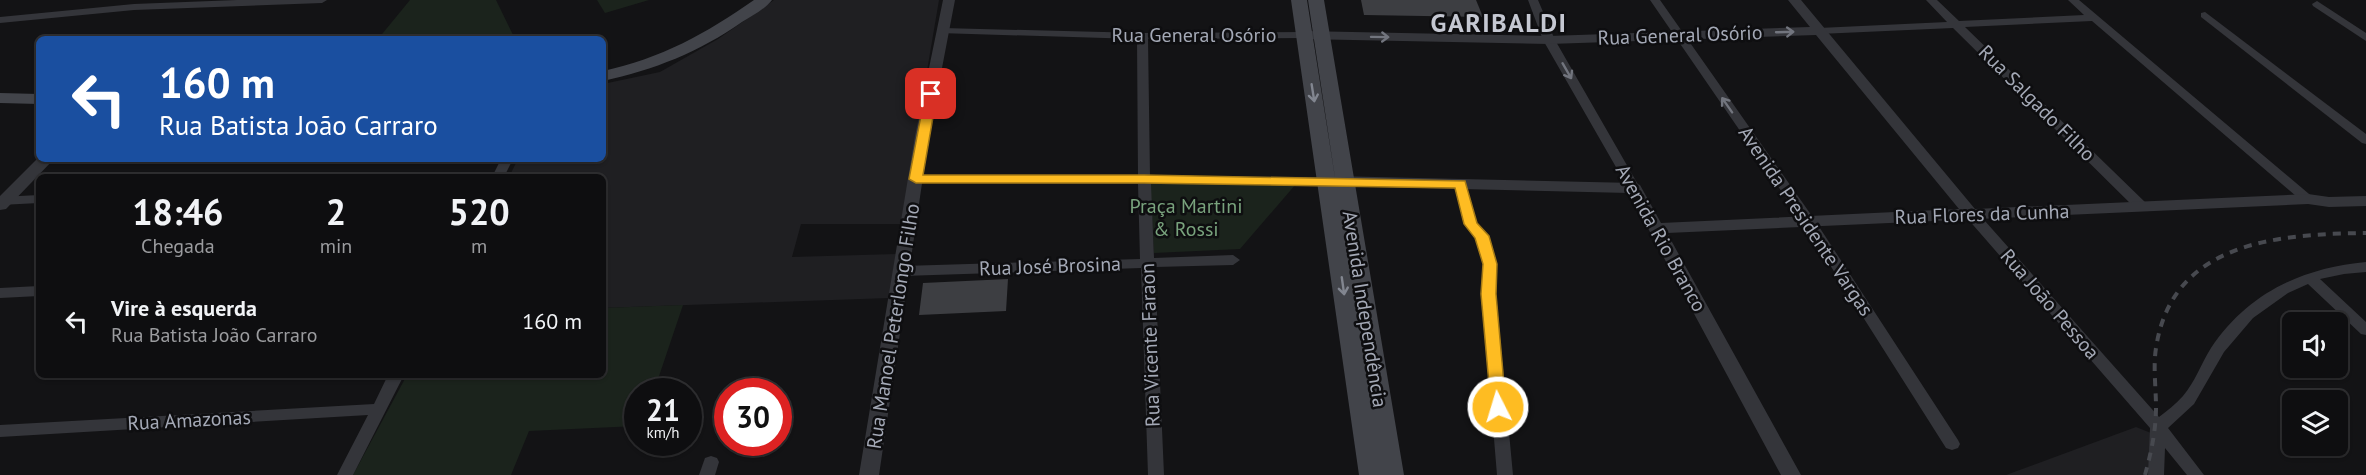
<!DOCTYPE html>
<html lang="pt">
<meta charset="utf-8">
<style>
:root{--surface:#0e0e10;--page:#1c1c1e;--text:#f1f3f6;--muted:#9b9c9f;--line:#2e2e30}
body{margin:0;font-family:"PT Sans",sans-serif;background:var(--page);color:var(--text);height:100vh;display:flex;flex-direction:column;font-size:22px;white-space:nowrap}
*{box-sizing:border-box;margin:0}
p{font-size:20px;color:var(--muted)}
.icon{flex:none;width:33px;height:33px;fill:none;stroke:currentColor;stroke-width:2;stroke-linecap:round;stroke-linejoin:round}
.map{position:relative;flex:1;overflow:hidden}
.sheet{position:absolute;left:36px;top:174px;width:570px;height:204px;display:flex;flex-direction:column;background:var(--surface);border-radius:9px;box-shadow:0 2px 4px #0004,0 0 0 2px var(--line)}
.sheet>*{flex:none}
.banner{position:absolute;left:36px;top:36px;width:570px;height:126px;border-radius:9px;box-shadow:0 2px 4px #0004,0 0 0 2px var(--line);background:#1a4fa0;color:#fff;overflow:hidden}
.fabs{position:absolute;left:2282px;top:312px;display:grid;gap:12px}
.fabs a{display:grid;place-items:center;width:66px;height:66px;border-radius:9px;background:var(--surface);box-shadow:0 2px 4px #0004,0 0 0 2px var(--line);font-size:30px}
.speed{position:absolute;left:624px;top:378px;display:flex;gap:12px;font-size:30px;font-weight:700;text-align:center}
.speed>*{display:grid;place-content:center;width:78px;height:78px;border-radius:50%;background:var(--surface);box-shadow:0 2px 4px #0004,0 0 0 2px var(--line);line-height:1}
.speed small{font-size:15px;font-weight:400}
.speed .limit{border:9px solid #d22;background:#fff;color:#111}
.pin{position:absolute;display:grid;place-items:center;width:51px;height:51px;color:#fff;margin:-26px;border-radius:12px;box-shadow:0 3px 9px #0006}
.me{position:absolute;width:66px;margin:-33px;rotate:355deg;stroke-linejoin:round;filter:drop-shadow(0 0 4px #0008)}
.turn{display:flex;align-items:center;gap:21px;height:126px;padding:0 24px;font-size:27px}
.turn .icon{width:78px;height:78px;stroke-width:2.5}
.turn b{display:block;font-size:42px;line-height:51px}
.eta{display:flex;justify-content:space-evenly;align-items:center;height:102px;text-align:center}
.eta b{font-size:36px;font-weight:700;line-height:42px}
ul{padding:0;list-style:none}
li{display:flex;align-items:center;gap:18px;height:90px;padding:0 24px}
li div{flex:1}
li b{display:block;font-size:22px}
li em{font-style:normal}
.map>svg:first-child{display:block}
.built{fill:#1f1f22}
.green{fill:#1b231c}
.building{fill:#3d3e42}
.lines{fill:none;stroke-linecap:round;stroke-linejoin:round}
.minor{fill:#34353a;fill-rule:evenodd}
.tertiary{fill:#34353a;fill-rule:evenodd}
.secondary{fill:#42444a;fill-rule:evenodd}
.rail{stroke:#47494f;stroke-width:4;stroke-dasharray:8 7;stroke-linecap:butt}
.oneway{stroke:#72757e}
.oneway2{stroke:#828690}
.route{fill:#febc22;stroke:#a57a16;stroke-width:1.5}
.labels{text-anchor:middle;dominant-baseline:central;stroke-width:5;stroke-linejoin:round;paint-order:stroke}
.street-label{font-size:20px;fill:#a4a9b6;stroke:#0e0e10}
.park-label{font-size:20px;fill:#79a37d;stroke:#0e0e10}
.district-label{font-size:26px;font-weight:bold;letter-spacing:1.5px;fill:#c5c8d2;stroke:#0e0e10}
</style>
<div class="map">
<svg width="2366" height="475" viewBox="0 0 2366 475">
<rect width="100%" height="100%" fill="#131315"/>
<!-- built -->
<g class="built">
<polygon points="774,0 939,0 901,224 801,224 792,257 896,254 889,298 603,308 603,177 509,177 518,159 603,159 603,84 660,72 718,39"/>
<polygon points="2136,427 2156,435 2152,475 2006,475"/>
</g>
<!-- green -->
<g class="green">
<polygon points="410,0 496,0 515,39 378,39"/>
<polygon points="597,0 649,0 605,13"/>
<polygon points="1150,183 1296,184 1240,249 1154,253"/>
<polygon points="683,305 654,391 638,392 637,426 529,431 511,475 353,475 407,375 603,375 603,308"/>
</g>
<!-- building -->
<g class="building">
<polygon points="1361,0 1476,0 1483,17 1364,15"/>
<polygon points="1008,279 1006,311 919,315 923,283"/>
</g>
<g class="lines">
<!-- minor -->
<g class="minor">
<polygon points="237,0 327,0 322,3 134,10 0,23 0,17 134,4"/>
<polygon points="1528,0 1538,0 1555,40 1640,188 1639,191 1629,191 1628,188 1543,40"/>
<polygon points="1650,0 1660,0 1814,219 1958,440 1960,444 1958,448 1952,450 1946,448 1804,224"/>
<polygon points="1926,0 1937,0 1959,21 2084,15 2068,0 2079,0 2315,199 2308,203 2303,202 2092,21 1965,27 2147,204 2149,207 2147,210 2137,210 1953,28 1819,34 1814,31 1819,28 1947,22"/>
<polygon points="2317,1 2366,33 2366,41 2313,6 2312,4"/>
<polygon points="2205,12 2366,134 2366,144 2362,143 2201,17 2201,13"/>
<polygon points="943,28 1142,33 1303,32 1309,35 1303,38 1148,39 1150,176 1327,177 1333,181 1327,185 1151,184 1154,258 1233,255 1240,260 1233,265 1155,267 1164,475 1148,475 1141,268 903,276 896,271 903,266 1140,259 1138,184 916,183 910,179 916,175 1138,176 1137,39 939,33 939,29"/>
<polygon points="501,159 513,159 504,177 492,177"/>
<polygon points="1460,180 1466,184 1477,223 1489,236 1497,264 1496,294 1513,475 1497,475 1482,294 1483,264 1476,237 1464,224 1454,184"/>
<polygon points="39,195 39,203 0,205 0,197"/>
<path d="M1972,211L1977,212L2159,417C2167,411 2176,404 2183,396C2195,382 2201,364 2211,348C2248,293 2302,268 2366,262V272L2344,274L2320,279L2366,322V335L2361,334L2308,284L2288,293L2253,318L2224,352L2194,404L2168,428L2204,475H2187L2165,448L2164,475H2148L2150,428L1967,218L1965,215Z"/>
<polygon points="39,286 39,296 0,298 0,288"/>
<polygon points="388,375 404,375 353,475 337,475 368,415 0,437 0,425 374,404"/>
<polygon points="711,456 717,458 719,462 715,475 699,475 705,458"/>
</g>
<!-- tertiary -->
<g class="tertiary">
<polygon points="943,0 955,0 929,136 879,475 859,475 915,136"/>
<polygon points="1788,0 1801,0 1975,209 2308,194 2329,197 2366,196 2366,206 2329,207 2308,204 1667,233 1801,475 1781,475 1629,193 1332,186 1324,181 1332,176 1634,183 1640,185 1661,223 1959,209 1816,35 1549,44 1303,39 1296,35 1303,31 1549,36 1810,27"/>
<polygon points="39,157 54,159 6,209 0,210 0,196"/>
</g>
<!-- secondary -->
<g class="secondary">
<path d="M754,0H772C765,9 752,16 742,22C699,52 654,70 603,81V71C660,59 707,33 754,0Z"/>
<polygon points="1291,0 1307,0 1336,184 1308,0 1324,0 1404,475 1359,475"/>
<polygon points="0,93 39,94 39,104 0,103"/>
</g>
<!-- rail -->
<path class="rail" d="M2145,475C2151,453 2156,431 2156,407C2156,388 2153,367 2156,348C2172,241 2279,234 2366,233"/>
</g>
<!-- one-way arrows -->
<defs><path id="oneway-shaft" d="M-6 0H5M1.5-3L5.5 0L1.5 3" fill="none" stroke-width="1.6" stroke-linecap="round" stroke-linejoin="round" transform="scale(1.5)"/></defs>
<g class="oneway">
<use href="#oneway-shaft" transform="translate(1785 32) rotate(-2)"/>
<use href="#oneway-shaft" transform="translate(1380 37) rotate(1)"/>
<use href="#oneway-shaft" transform="translate(1567 71) rotate(60)"/>
<use href="#oneway-shaft" transform="translate(1727 105) rotate(-125)"/>
</g>
<g class="oneway2">
<use href="#oneway-shaft" transform="translate(1313 93) rotate(81)"/>
<use href="#oneway-shaft" transform="translate(1343 286) rotate(82)"/>
</g>
<!-- route -->
<polygon class="route" points="931,91 937,94 923,175 1144,175 1465,181 1477,223 1489,236 1497,264 1496,294 1506,407 1504,411 1493,411 1491,407 1481,294 1483,264 1475,238 1464,224 1455,188 1144,183 916,183 909,179 925,94"/>
<g class="labels">
<!-- street labels -->
<g class="street-label">
<text x="1194" y="35">Rua General Osório</text>
<text transform="translate(1680 35) rotate(-2)">Rua General Osório</text>
<text transform="translate(2037 103) rotate(45)">Rua Salgado Filho</text>
<text transform="translate(1982 214) rotate(-2)">Rua Flores da Cunha</text>
<text transform="translate(1806 221) rotate(56)">Avenida Presidente Vargas</text>
<text transform="translate(1661 238) rotate(61)">Avenida Rio Branco</text>
<text transform="translate(1050 266) rotate(-2)">Rua José Brosina</text>
<text transform="translate(2050 304) rotate(49)">Rua João Pessoa</text>
<text transform="translate(1365 309) rotate(81)">Avenida Independência</text>
<text transform="translate(893 326) rotate(-81)">Rua Manoel Peterlongo Filho</text>
<text transform="translate(1150 345) rotate(-92)">Rua Vicente Faraon</text>
<text transform="translate(189 420) rotate(-3)">Rua Amazonas</text>
</g>
<!-- park labels -->
<g class="park-label">
<text x="1186" y="206">Praça Martini<tspan x="1186" dy="23">&amp; Rossi</tspan></text>
</g>
<!-- district labels -->
<g class="district-label">
<text x="1499" y="22">GARIBALDI</text>
</g>
</g>
</svg>
<div class="fabs">
<a><svg class="icon" aria-label="sound" viewBox="0 0 24 24"><path d="M4 9h4l5-4v14l-5-4H4zM17 9q2 3 0 6"/></svg></a>
<a><svg class="icon" aria-label="layers" viewBox="0 0 24 24"><path d="M12 4l9 5-9 5-9-5zM3 14l9 5 9-5"/></svg></a>
</div>
<div class="speed"><div>21<small>km/h</small></div><div class="limit">30</div></div>
<div class="pin" style="left:931px;top:94px;background:#d93025"><svg class="icon" aria-label="arrive" viewBox="0 0 24 24"><path d="M6 21V4h12l-3 4 3 4H6"/></svg></div>
<svg class="me" style="left:1498px;top:407px" viewBox="-20 -20 40 40"><circle r="17" fill="#febc22" stroke="#fff" stroke-width="3"/><path d="M0-11L8 9 0 5-8 9z" fill="#fff"/></svg>
<div class="banner">
<div class="turn"><svg class="icon" aria-label="left" viewBox="0 0 24 24"><path d="M17 20v-9H6M10 6l-5 5 5 5"/></svg><div><b>160 m</b>Rua Batista João Carraro</div></div>
</div>
<section class="sheet">
<div class="eta">
<div><b>18:46</b><p>Chegada</p></div>
<div><b>2</b><p>min</p></div>
<div><b>520</b><p>m</p></div>
</div>
<ul>
<li><svg class="icon" aria-label="left" viewBox="0 0 24 24"><path d="M17 20v-9H6M10 6l-5 5 5 5"/></svg><div><b>Vire à esquerda</b><p>Rua Batista João Carraro</p></div><em>160 m</em></li>
</ul>
</section>
</div>
